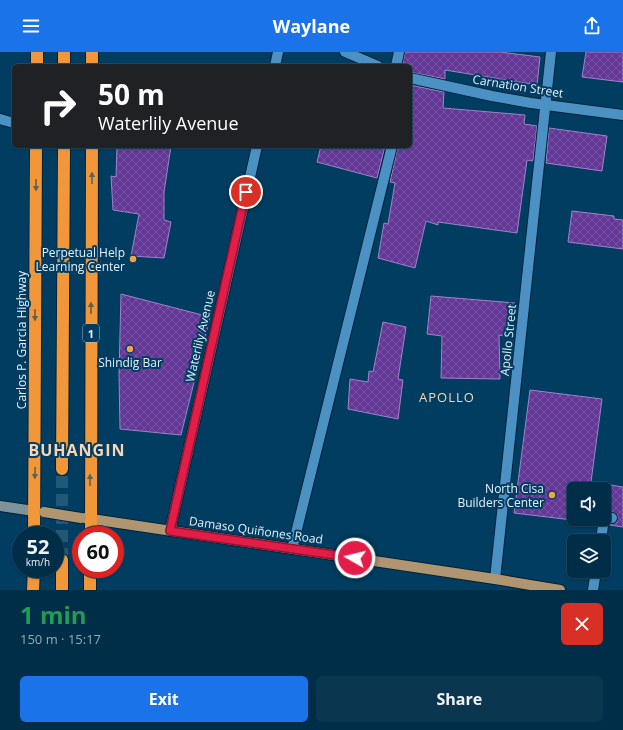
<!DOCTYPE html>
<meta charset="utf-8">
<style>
:root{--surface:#002e48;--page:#0a364f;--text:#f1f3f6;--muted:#95a8b4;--line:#224a60;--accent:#1a73e8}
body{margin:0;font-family:"Open Sans",sans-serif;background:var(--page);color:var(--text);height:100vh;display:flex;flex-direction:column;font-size:15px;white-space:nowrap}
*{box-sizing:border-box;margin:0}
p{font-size:13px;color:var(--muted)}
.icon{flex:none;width:22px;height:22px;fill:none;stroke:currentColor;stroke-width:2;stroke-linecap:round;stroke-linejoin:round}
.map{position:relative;height:538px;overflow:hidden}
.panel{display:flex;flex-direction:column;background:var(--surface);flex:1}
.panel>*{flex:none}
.hud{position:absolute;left:12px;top:12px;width:400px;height:84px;border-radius:6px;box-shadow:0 1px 3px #0004,0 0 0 1px var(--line);background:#202124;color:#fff;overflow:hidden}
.tools{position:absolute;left:567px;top:430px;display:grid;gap:8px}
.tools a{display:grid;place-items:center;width:44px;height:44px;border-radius:6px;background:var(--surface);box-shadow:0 1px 3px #0004,0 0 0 1px var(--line);font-size:20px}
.speed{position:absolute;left:12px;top:474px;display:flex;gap:8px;font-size:20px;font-weight:700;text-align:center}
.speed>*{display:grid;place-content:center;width:52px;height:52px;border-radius:50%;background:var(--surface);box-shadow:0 1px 3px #0004,0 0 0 1px var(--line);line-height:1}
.speed small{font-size:10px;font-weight:400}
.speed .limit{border:6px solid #d22;background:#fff;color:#111}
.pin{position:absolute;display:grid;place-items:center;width:34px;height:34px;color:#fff;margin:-17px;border:2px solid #fff;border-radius:50%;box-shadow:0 1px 4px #0007}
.me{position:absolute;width:44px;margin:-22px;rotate:278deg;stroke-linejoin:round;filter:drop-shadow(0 0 3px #0008)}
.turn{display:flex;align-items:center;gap:14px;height:84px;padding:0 20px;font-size:18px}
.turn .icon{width:52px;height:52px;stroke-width:2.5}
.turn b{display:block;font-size:28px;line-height:34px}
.round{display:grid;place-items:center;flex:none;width:42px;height:42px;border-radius:6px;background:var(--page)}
.headline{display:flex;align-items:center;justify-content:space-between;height:68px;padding:0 20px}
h1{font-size:24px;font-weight:700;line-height:30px;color:#1e9e55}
.button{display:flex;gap:8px;margin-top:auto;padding:8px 20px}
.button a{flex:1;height:46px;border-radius:6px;background:var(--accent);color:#fff;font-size:16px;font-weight:700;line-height:46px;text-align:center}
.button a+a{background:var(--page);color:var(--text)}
header{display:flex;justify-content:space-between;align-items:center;height:52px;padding:0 20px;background:var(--accent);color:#fff;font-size:18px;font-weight:700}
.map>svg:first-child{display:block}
.building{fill:url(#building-cross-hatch);stroke:#9f83c8}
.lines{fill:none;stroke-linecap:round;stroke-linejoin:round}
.highway-tunnel{stroke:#225877;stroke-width:12;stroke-dasharray:12 6;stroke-linecap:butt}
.lane-casing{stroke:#00233b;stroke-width:12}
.street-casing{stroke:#00233b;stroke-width:12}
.secondary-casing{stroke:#00233b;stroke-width:12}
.primary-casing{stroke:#00233b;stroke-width:12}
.highway-casing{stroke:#00233b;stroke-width:14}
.lane{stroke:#4b91c3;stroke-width:10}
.street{stroke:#4b91c3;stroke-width:10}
.secondary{stroke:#7d939a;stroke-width:10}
.primary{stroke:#af9570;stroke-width:10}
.highway{stroke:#f29739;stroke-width:12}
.primary-bridge-casing{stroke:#00233b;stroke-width:12;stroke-linecap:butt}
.primary-bridge{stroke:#af9570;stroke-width:10}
.oneway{fill:#616150}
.route-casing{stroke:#92132f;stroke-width:10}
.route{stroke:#e11d48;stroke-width:7}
.poi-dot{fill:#f8a04b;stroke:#003d60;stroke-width:1.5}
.labels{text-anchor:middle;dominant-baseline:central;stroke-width:4;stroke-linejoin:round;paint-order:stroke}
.shield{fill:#003d60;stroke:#a0bbcd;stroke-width:1}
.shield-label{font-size:11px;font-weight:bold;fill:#e4f1fc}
.street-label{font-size:12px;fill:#e4f1fc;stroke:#003d60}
.poi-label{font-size:12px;fill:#e4f1fc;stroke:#003d60;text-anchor:end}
.neighbourhood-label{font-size:13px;letter-spacing:1px;fill:#fad5b5;stroke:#003d60}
.district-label{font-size:16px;font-weight:bold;letter-spacing:1px;fill:#fad5b5;stroke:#003d60}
</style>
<header><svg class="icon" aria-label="menu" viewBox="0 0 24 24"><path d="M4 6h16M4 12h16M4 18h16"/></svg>Waylane<svg class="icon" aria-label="share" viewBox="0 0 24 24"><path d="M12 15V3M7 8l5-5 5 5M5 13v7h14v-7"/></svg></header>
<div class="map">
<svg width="623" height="538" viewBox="0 0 623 538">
<defs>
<pattern id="building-cross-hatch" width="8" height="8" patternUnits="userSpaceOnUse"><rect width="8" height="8" fill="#633795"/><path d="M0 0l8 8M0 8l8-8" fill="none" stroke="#7954a5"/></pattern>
</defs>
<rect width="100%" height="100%" fill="#003d60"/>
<!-- building -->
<g class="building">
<polygon points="405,0 500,0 540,5 537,33 445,18 445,27 410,20 410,12 403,11"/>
<polygon points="586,0 623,0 623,30 582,25"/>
<polygon points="410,33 444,40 443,56 525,63 524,72 537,74 533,109 527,108 517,181 438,170 438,173 426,169 415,216 378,206 384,171 388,172 395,131 390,130 398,94 410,94"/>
<polygon points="549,76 607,84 602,119 546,111"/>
<polygon points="117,94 171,94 164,140 164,168 171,170 164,206 131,204 139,162 113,158 111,124 116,125"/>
<polygon points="321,94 385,94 377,126 317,110"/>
<polygon points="572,159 614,164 614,167 623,168 623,197 568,190"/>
<polygon points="121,242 210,265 181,383 120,377 119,322"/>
<polygon points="431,244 515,251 509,285 499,283 500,327 441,326 442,284 427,282"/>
<polygon points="383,270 406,275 398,327 403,328 398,367 348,357 350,327 368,330 369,319 373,320"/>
<polygon points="530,338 602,347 591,430 623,435 623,475 610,473 617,470 618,464 613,460 604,459 604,437 574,437 574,467 597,467 597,471 514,461"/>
</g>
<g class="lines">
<!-- highway-tunnel -->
<polyline class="highway-tunnel" points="62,508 62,417"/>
<!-- lane casing -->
<g class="lane-casing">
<g id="lane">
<polyline points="275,14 278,0"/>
<polyline points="396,14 399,0"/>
<polyline points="170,479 257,94"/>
<polyline points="601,489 604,465 612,466"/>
<polyline points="292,497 392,94"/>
<polyline points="593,538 596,519"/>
</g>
</g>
<!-- street casing -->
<g class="street-casing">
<g id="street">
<polyline points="345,0 378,14"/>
<polyline points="410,26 492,44 531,51 623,63"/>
<polyline points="0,67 14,71"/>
<polyline points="495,527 551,0"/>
</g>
</g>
<!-- secondary casing -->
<g class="secondary-casing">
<polyline id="secondary" points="0,454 34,459"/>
</g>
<!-- primary casing -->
<g class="primary-casing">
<polyline id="primary" points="85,466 495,527 560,538"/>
</g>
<!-- highway casing -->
<g class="highway-casing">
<g id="highway">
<polyline points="37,14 37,0"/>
<polyline points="64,14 64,0"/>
<polyline points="92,14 92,0"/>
<polyline points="62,417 64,94"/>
<polyline points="34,483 36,94"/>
<polyline points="91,483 92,94"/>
<polyline points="33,538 34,517"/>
<polyline points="62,538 62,508"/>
<polyline points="90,538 90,517"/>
</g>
</g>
<!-- lane -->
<use href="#lane" class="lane"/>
<!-- street -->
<use href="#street" class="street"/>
<!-- secondary -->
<use href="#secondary" class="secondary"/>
<!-- primary -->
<use href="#primary" class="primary"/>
<!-- highway -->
<use href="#highway" class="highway"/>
<!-- primary-bridge casing -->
<g class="primary-bridge-casing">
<polyline id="primary-bridge" points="44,460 81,466"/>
</g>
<!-- primary-bridge -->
<use href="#primary-bridge" class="primary-bridge"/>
</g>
<!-- one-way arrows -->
<defs><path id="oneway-solid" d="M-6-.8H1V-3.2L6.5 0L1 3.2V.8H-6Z"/></defs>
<g class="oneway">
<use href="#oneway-solid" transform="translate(92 126) rotate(-90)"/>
<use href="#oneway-solid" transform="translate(36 133) rotate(90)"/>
<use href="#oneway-solid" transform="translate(91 256) rotate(-90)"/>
<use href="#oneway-solid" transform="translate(35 263) rotate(90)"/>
<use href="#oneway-solid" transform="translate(35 421) rotate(91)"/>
<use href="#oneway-solid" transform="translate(90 428) rotate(-90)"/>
</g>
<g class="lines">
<!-- route casing -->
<g class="route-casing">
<polyline id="route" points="246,140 170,479 355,506"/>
</g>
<!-- route -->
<use href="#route" class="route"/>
</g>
<!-- markers -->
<g class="poi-dot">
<circle cx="133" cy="207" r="4"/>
<circle cx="130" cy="297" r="4"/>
<circle cx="552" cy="443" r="4"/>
</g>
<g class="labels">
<!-- shield labels -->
<rect class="shield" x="83" y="272" width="16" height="18" rx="3"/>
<g class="shield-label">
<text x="91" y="281">1</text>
</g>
<!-- street labels -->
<g class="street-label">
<text transform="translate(518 34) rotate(9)">Carnation Street</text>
<text transform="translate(200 284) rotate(-77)">Waterlily Avenue</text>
<text transform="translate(21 288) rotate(-90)">Carlos P. Garcia Highway</text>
<text transform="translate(508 288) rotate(-84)">Apollo Street</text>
<text transform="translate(256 478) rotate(8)">Damaso Quiñones Road</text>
</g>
<!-- poi labels -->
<g class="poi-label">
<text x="125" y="200">Perpetual Help<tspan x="125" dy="14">Learning Center</tspan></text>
<text x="130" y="310" text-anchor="middle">Shindig Bar</text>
<text x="544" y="436">North Cisa<tspan x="544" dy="14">Builders Center</tspan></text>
</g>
<!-- neighbourhood labels -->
<g class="neighbourhood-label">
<text x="447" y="345">APOLLO</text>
</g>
<!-- district labels -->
<g class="district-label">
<text x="77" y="398">BUHANGIN</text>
</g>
</g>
</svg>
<div class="tools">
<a><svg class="icon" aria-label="sound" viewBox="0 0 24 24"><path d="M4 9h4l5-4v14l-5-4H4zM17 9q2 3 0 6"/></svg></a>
<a><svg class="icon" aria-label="layers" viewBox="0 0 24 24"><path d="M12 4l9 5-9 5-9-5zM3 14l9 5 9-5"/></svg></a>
</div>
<div class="speed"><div>52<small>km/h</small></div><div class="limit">60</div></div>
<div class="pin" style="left:246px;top:140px;background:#d93025"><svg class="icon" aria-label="arrive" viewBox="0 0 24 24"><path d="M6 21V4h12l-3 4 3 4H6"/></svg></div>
<svg class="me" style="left:355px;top:506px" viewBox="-20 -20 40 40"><circle r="17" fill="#e11d48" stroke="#fff" stroke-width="3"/><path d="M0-11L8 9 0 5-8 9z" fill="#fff"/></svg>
<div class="hud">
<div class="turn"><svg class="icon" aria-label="right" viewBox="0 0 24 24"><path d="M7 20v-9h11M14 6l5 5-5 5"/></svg><div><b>50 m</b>Waterlily Avenue</div></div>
</div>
</div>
<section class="panel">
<div class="headline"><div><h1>1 min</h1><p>150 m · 15:17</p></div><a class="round" style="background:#d93025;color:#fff"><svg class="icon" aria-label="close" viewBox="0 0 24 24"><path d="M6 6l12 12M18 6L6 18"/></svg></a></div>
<div class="button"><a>Exit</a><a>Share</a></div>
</section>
